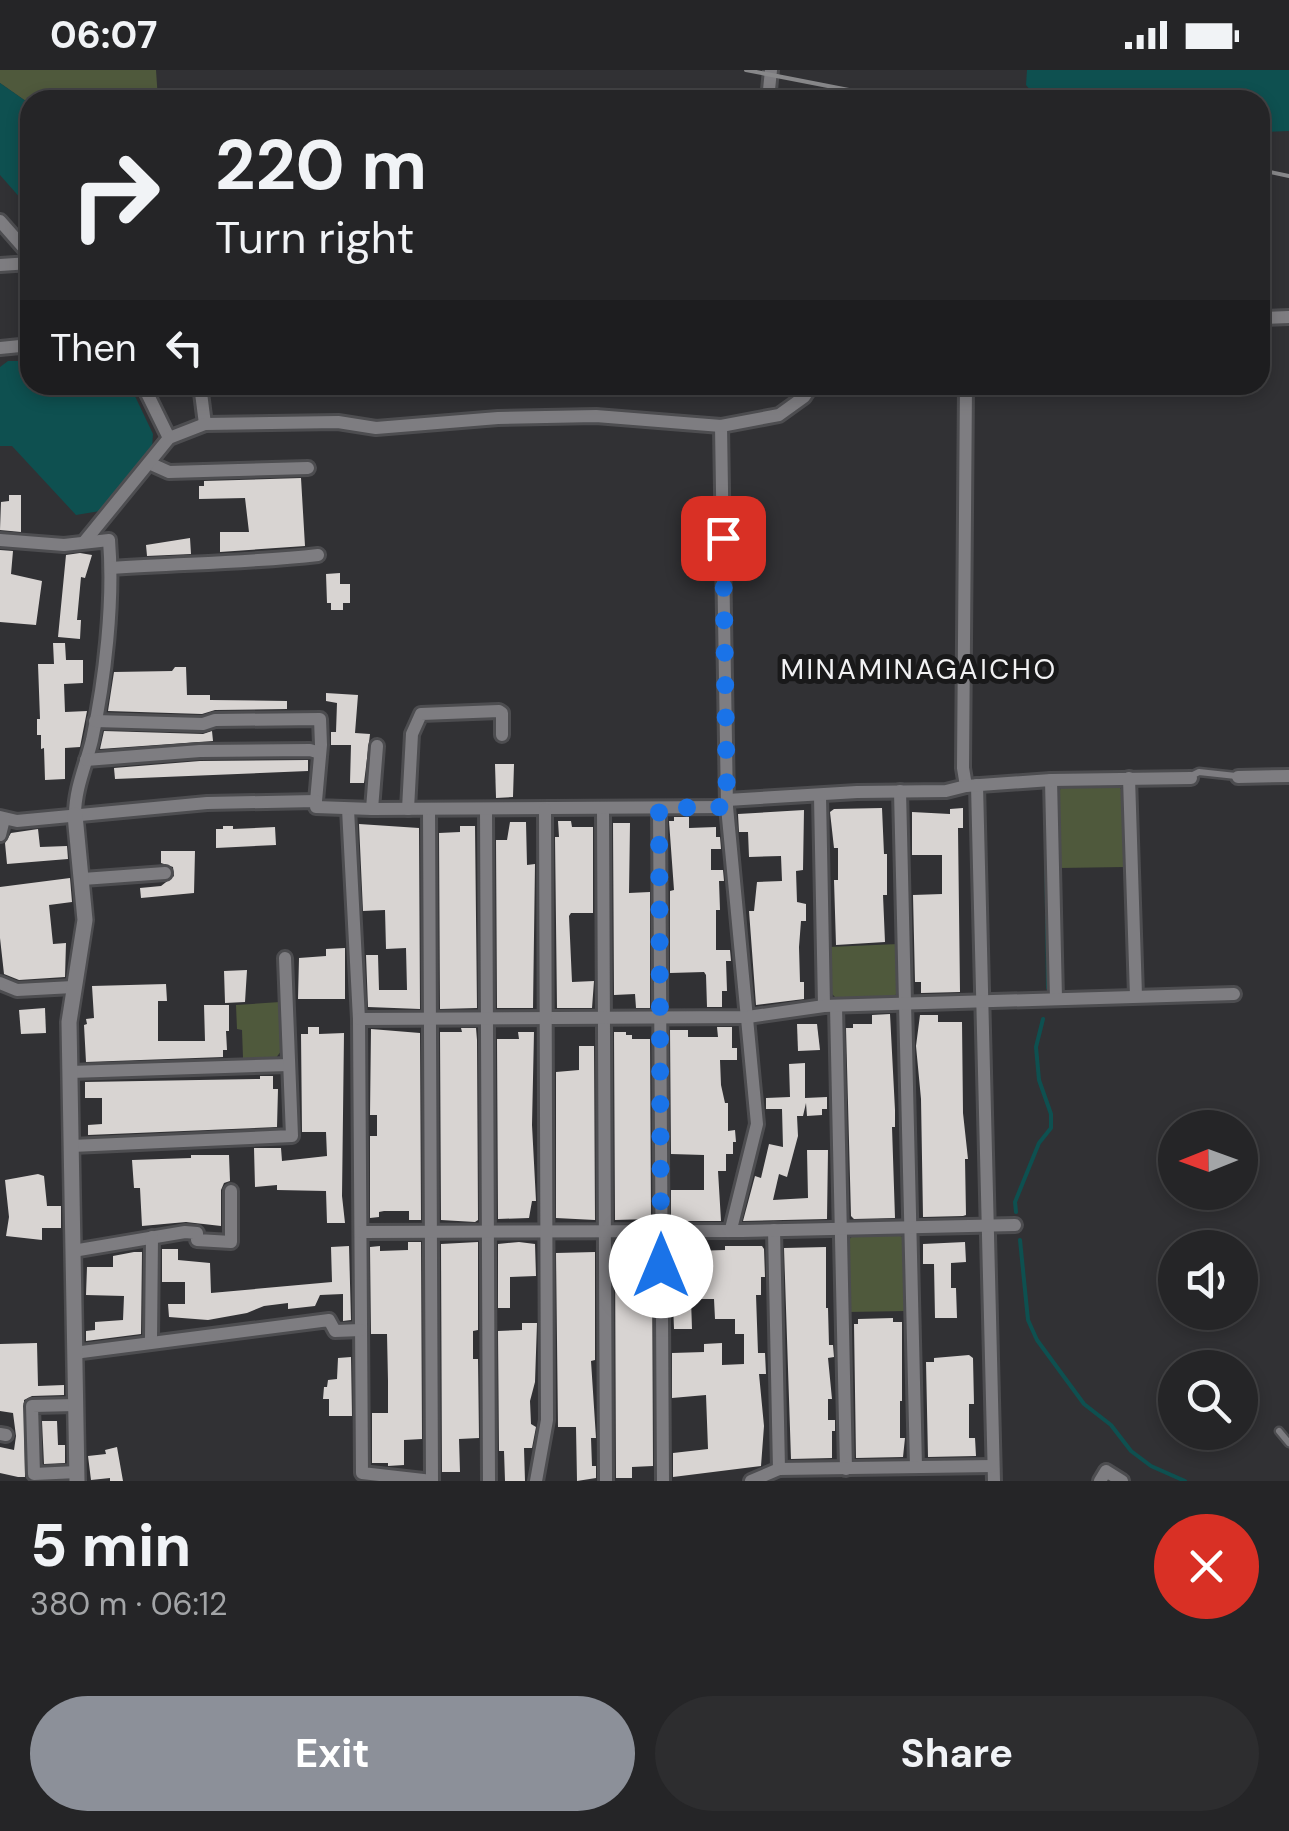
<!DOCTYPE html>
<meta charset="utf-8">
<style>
:root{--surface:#252527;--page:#2d2d2f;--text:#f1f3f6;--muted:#a3a5a7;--line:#424244;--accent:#8c9099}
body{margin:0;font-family:"DM Sans",sans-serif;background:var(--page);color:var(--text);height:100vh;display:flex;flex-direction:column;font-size:38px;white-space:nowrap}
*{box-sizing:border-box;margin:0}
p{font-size:32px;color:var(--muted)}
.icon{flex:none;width:55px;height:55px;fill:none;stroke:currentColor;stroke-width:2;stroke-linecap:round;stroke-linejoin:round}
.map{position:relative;height:1411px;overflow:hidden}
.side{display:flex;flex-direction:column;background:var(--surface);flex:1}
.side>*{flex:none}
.guide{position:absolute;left:20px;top:20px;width:1250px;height:305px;border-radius:30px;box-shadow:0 5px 15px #0003,0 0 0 2px var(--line);background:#252527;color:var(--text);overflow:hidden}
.needle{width:65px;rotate:269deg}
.fabs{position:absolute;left:1158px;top:1040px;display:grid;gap:20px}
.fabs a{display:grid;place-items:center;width:100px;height:100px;border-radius:50%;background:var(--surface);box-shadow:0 5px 15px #0003,0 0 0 2px var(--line);font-size:50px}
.pin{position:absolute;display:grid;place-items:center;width:85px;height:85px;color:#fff;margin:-42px;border-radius:20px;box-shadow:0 5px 15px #0006}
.me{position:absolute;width:110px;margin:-55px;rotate:0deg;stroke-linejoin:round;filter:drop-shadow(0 0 8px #0008)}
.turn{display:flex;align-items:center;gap:35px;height:210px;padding:0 30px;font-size:45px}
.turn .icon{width:130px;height:130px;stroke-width:2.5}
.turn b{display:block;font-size:70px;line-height:85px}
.then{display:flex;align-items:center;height:95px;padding:0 30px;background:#0003;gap:20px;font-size:38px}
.round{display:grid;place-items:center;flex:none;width:105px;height:105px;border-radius:52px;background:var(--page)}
.overview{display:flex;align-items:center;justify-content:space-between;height:170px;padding:0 30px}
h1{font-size:60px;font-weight:700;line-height:75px}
.action{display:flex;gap:20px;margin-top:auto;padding:20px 30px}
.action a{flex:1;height:115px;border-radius:60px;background:var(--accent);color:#fff;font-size:40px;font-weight:700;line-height:115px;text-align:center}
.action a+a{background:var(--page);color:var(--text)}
.status{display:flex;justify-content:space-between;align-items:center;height:70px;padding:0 50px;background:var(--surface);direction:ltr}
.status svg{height:28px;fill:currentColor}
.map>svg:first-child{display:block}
.green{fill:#4f593c}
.water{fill:#0e5050}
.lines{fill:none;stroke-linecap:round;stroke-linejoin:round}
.stream{stroke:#0e5050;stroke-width:4}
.building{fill:#d8d4d2}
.service-casing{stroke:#4d4d50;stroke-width:11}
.minor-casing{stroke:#4d4d50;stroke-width:18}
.tertiary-casing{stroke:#4d4d50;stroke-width:20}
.service{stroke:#7e7d81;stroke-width:6}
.minor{stroke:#7e7d81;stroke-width:12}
.tertiary{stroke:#7e7d81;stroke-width:15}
.rail{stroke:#88888a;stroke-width:4}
.route{stroke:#1a73e8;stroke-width:18;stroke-dasharray:0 32.4}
.labels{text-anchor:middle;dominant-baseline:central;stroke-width:10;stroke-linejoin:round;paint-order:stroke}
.neighbourhood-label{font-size:28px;letter-spacing:2.5px;fill:#f1f1f3;stroke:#19191a}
</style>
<div class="status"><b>06:07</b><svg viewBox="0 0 49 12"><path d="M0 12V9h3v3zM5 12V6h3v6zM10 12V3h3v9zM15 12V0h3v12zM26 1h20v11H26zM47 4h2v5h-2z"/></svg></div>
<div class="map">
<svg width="1289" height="1411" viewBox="0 0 1289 1411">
<rect width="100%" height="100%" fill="#313134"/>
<!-- green -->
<g class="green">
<polygon points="0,0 156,0 158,30 30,30 30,34 0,13"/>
<polygon points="1117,715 1123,721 1125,797 1059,798 1057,723 1063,716"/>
<polygon points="898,874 899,921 893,928 839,931 830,922 829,877"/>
<polygon points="280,932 282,980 275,989 243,988 242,960 237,959 236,935"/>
<polygon points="898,1164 905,1169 906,1241 848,1242 847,1171 854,1165"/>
</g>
<!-- water -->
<g class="water">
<polygon points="1027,0 1289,0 1289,61 1260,62 1260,30 1075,30 1031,21 1026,15"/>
<polygon points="0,13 30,34 30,139 0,105"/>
<polygon points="8,291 30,291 30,315 112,315 133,322 153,364 152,378 100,441 76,445 12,376 0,376 0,297"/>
</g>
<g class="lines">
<!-- stream -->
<g class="stream">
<polyline points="1046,768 1048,918"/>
<polyline points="1016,1142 1015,1132 1039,1073 1051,1058 1051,1044 1039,1010 1036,977 1043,949"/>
<polyline points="1020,1170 1028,1250 1037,1270 1084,1334 1111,1355 1131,1381 1151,1396 1185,1411"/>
<polyline points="45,1411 67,1410"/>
</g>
</g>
<!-- building -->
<g class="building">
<polygon points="301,408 305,476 220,482 220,462 249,462 245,428 199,429 199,416 204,416 204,411"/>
<polygon points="9,425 21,425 21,462 0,460 1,432 9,431"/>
<polygon points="190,468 191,484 147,486 146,475"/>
<polygon points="0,480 13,481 11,504 42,511 36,555 0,552"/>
<polygon points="80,483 92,485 85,508 81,507 77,550 81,550 80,569 58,567 66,485"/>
<polygon points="340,503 340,514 350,514 350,533 343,533 343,540 331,540 331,533 327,533 326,504"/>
<polygon points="53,573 65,573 66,590 83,590 83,613 64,614 65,642 87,641 80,677 65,678 65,709 45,710 44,678 41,679 41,665 37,665 37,649 40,649 38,594 54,594"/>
<polygon points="175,597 186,597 187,625 210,625 210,630 287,631 287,639 215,640 202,644 108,641 114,602 172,601"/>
<polygon points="326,623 358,625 355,663 370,664 364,713 350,713 351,675 331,675 331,662 336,662 337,633 326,631"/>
<polygon points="104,661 203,664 212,661 213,671 100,679"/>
<polygon points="308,690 308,701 115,709 114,698 200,691"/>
<polygon points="495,694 514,694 513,727 496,728"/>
<polygon points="882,738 884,784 887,784 887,825 883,825 885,872 836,875 834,810 838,810 838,778 834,778 830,742 834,739"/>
<polygon points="963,738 963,758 958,758 960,922 921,923 921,912 915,912 913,825 942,824 942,785 912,785 912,742 950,744 950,739"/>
<polygon points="804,740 803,800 796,801 797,832 806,834 806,851 801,851 799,877 800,912 804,912 804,929 756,935 749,841 754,841 757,812 782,811 781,786 749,787 748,762 739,762 738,744"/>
<polygon points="674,747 689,747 689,758 716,757 716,767 720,767 721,779 711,779 711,800 723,800 724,811 719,811 720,840 716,840 716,880 730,880 731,891 726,891 727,921 722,921 722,937 707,937 706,905 704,902 670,903 670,821 674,820 669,751 674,751"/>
<polygon points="558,751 571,751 572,757 593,757 593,843 571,843 569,846 572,912 594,911 592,938 557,938 555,767 559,767"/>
<polygon points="510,752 526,752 527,795 535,794 533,938 497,938 496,770 507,770"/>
<polygon points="613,753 630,753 629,823 650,822 650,938 636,938 635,924 614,925"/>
<polygon points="359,754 419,758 420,939 368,937 366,885 378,885 379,920 407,920 406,878 386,879 385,840 363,841"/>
<polygon points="223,756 233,756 233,759 275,757 276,775 216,778 216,759 223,759"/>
<polygon points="460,756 475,756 477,938 440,939 439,763 460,762"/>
<polygon points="38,759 40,777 67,776 68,789 7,794 5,773 11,763"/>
<polygon points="161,781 195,781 194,823 141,828 140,818 161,816 174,806 173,797 161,793"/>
<polygon points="70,808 72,832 49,835 53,874 66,873 65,907 19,910 4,904 0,868 0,817"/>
<polygon points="345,878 345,929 298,929 299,888 326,886 326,879"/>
<polygon points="247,900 245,932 225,933 224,901"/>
<polygon points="166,914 167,931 158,931 158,971 205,971 204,935 229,935 229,961 226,961 227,980 223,980 223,987 86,992 84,955 87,954 86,949 94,948 92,916"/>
<polygon points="45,938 46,963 21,964 19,940"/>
<polygon points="890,944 895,1040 895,1057 892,1057 895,1148 854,1149 851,1146 846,958 853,958 853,954 872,954 872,945"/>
<polygon points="920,945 938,945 938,952 962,952 963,1043 968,1089 965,1089 966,1145 963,1146 923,1147 921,1029 916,976"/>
<polygon points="797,954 817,954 820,980 798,981"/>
<polygon points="308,957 319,957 319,964 344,963 342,1126 345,1153 327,1153 326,1121 277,1120 277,1115 255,1117 254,1078 281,1078 282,1091 327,1086 326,1062 302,1062 301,964 308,964"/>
<polygon points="717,957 732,957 732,978 737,978 737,990 720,990 721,1015 725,1033 728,1033 728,1061 735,1060 736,1072 733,1072 733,1084 726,1084 726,1101 718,1101 721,1151 679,1151 671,1149 671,1120 704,1120 704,1085 671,1084 670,960 688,960 688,967 718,967"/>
<polygon points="461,958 476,958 477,970 478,1150 475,1152 441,1150 440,962 462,962"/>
<polygon points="371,959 420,963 421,1150 409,1150 409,1141 384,1141 379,1142 379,1147 370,1148 370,1066 377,1066 377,1045 370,1045"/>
<polygon points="518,962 534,962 532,1055 536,1131 532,1131 529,1148 498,1149 497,969 519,969"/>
<polygon points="614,962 626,962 626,965 632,965 632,969 650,969 651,1149 615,1150"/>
<polygon points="579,976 594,976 595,1150 556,1148 556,1002 579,1000"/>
<polygon points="805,993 805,1028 827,1027 827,1039 822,1039 822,1045 807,1046 806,1033 803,1046 797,1046 798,1066 787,1107 779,1104 773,1130 808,1128 807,1080 828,1080 827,1149 743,1151 755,1106 761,1108 769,1074 783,1077 782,1039 766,1039 766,1028 790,1027 789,994"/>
<polygon points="260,1006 273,1006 273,1019 278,1019 277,1057 88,1065 88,1055 102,1054 102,1028 85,1028 85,1012 260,1009"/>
<polygon points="191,1085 229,1085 230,1111 224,1113 221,1120 221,1156 186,1152 142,1156 140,1118 134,1118 132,1090 191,1088"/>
<polygon points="38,1104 44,1106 47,1136 61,1136 61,1158 42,1158 42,1170 6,1166 9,1147 5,1110"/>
<polygon points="408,1172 421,1172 422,1369 404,1370 404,1395 388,1396 388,1393 372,1393 372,1343 388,1343 388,1311 387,1264 371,1264 370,1177 380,1176 380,1181 408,1180"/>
<polygon points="478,1172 478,1260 473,1261 473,1289 478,1289 479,1368 459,1369 460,1402 442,1402 441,1174"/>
<polygon points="519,1172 535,1174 536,1206 510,1207 510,1238 498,1238 498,1174"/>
<polygon points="965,1172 966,1192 951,1193 951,1218 956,1218 957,1248 935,1248 934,1194 923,1194 923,1174"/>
<polygon points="636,1173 650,1173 652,1180 653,1396 632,1397 632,1408 616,1408 615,1178 636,1177"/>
<polygon points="349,1176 351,1250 343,1251 343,1224 320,1225 315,1236 288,1239 288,1233 264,1236 247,1243 208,1250 169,1247 168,1234 185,1234 185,1212 162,1212 162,1179 178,1179 178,1190 210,1193 211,1223 332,1212 331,1177"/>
<polygon points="725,1176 762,1176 764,1179 765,1207 761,1207 761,1225 756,1225 758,1283 765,1283 766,1304 759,1304 764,1356 761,1396 673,1407 673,1383 708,1379 706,1325 672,1328 672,1283 704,1282 704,1274 722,1273 722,1295 744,1294 744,1264 735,1264 735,1249 715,1249 714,1229 691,1229 692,1259 674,1259 672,1207 695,1206 694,1181 725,1180"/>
<polygon points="826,1177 826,1238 828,1238 829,1275 833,1275 834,1287 828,1288 832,1329 828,1329 828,1350 835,1350 835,1361 832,1361 832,1388 791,1389 784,1178"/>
<polygon points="134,1182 142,1182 141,1264 86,1271 86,1261 95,1260 95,1252 123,1250 124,1226 86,1225 87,1197 113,1197 113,1186"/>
<polygon points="595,1182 595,1290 591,1291 596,1368 591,1368 592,1396 596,1396 596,1408 577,1411 576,1357 558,1357 556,1183"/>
<polygon points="893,1248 893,1252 902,1252 902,1331 900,1331 900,1368 905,1368 903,1387 856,1388 854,1254 858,1254 858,1249"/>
<polygon points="522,1253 537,1253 535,1312 530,1331 531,1354 536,1357 532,1378 524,1378 525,1411 505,1411 504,1381 499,1381 498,1261 522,1260"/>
<polygon points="37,1273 38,1316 64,1315 64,1325 32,1326 24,1330 25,1407 18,1407 0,1403 0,1377 14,1380 16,1366 13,1343 0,1341 0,1274"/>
<polygon points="969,1285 973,1288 974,1334 969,1334 969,1368 975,1368 976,1386 928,1387 926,1292 934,1292 934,1288"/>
<polygon points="351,1287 352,1346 329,1346 329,1329 323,1329 324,1317 327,1317 328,1310 337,1309 338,1288"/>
<polygon points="42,1351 57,1351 58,1375 65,1375 65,1393 44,1394"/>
<polygon points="117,1377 123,1411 110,1411 110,1408 91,1410 88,1386 106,1384 105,1380"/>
</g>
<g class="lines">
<!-- service casing -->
<g class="service-casing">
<g id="service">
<polyline points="1191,706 1199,702 1236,706"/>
<polyline points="1279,1361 1289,1373"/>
</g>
</g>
<!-- minor casing -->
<g class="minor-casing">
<g id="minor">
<polyline points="768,30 771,0"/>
<polyline points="0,151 30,185"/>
<polyline points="0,195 30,193"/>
<polyline points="1260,248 1289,247"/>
<polyline points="0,278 30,275"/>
<polyline points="143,315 169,368"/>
<polyline points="200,315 205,354"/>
<polyline points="966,315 963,698 966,716"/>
<polyline points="721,356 727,737 757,1054 731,1159"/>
<polyline points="149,393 169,402 308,398"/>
<path d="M0,470L64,475L109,470C114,531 105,610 92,670C86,695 75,718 75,745"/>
<polyline points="85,471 169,368 205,354 338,352 376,358 498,348 596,346 721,356 779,345 804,327 812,315"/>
<path d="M111,498C180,493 249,493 318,485"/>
<polyline points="95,651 203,654 215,650 320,649 321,675 316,731"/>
<polyline points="86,690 200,681 310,680 320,683"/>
<polyline points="1238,707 1289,706"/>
<polyline points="1129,708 1136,926"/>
<polyline points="1051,710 1056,929"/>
<polyline points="977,715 994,1411"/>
<polyline points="900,721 916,1397"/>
<polyline points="820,726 824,936"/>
<polyline points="727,730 857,722 946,721 966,716 1051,710 1191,708"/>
<polyline points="659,738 663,1411"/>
<polyline points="348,739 359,949 362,1403 432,1411"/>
<polyline points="372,739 377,676"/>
<polyline points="408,739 412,664 421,644 499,641 502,643 502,665"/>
<polyline points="429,739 432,1411"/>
<polyline points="486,739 489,1411"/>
<polyline points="603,739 606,1411"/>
<polyline points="0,747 17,751 207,733 316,731 316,737 372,739 727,737"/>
<polyline points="0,765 4,749"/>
<polyline points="83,809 165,803"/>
<polyline points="0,913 17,920 73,917"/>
<polyline points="836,936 846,1399"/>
<polyline points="359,949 748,947 824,936 1234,924"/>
<polyline points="70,1002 289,995"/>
<polyline points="72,1076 292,1066 285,888"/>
<polyline points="774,1160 779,1399"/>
<polyline points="361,1162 742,1161 1015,1155"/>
<polyline points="73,1181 185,1162 197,1163 197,1170 231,1172 231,1121"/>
<polyline points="151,1270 152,1167"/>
<polyline points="74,1283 329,1250 335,1261 361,1260"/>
<polyline points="76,1335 32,1336 34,1404 77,1402"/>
<polyline points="0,1364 6,1365"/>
<polyline points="536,1411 547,1350 545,739"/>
<polyline points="751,1411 779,1399 993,1396"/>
<polyline points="1100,1411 1106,1401 1122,1411"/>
</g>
</g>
<!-- tertiary casing -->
<g class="tertiary-casing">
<polyline id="tertiary" points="75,745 85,850 69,952 77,1411"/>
</g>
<!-- service -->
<use href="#service" class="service"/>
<!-- minor -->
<use href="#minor" class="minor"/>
<!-- tertiary -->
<use href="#tertiary" class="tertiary"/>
<!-- rail -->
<g class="rail">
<polyline points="746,0 900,30"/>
<polyline points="1260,100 1289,106"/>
</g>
</g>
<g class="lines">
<!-- route -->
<polyline class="route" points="661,1196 659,738 727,737 723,468"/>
</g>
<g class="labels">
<!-- neighbourhood labels -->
<g class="neighbourhood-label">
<text x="919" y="599">MINAMINAGAICHO</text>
</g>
</g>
</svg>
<div class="fabs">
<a><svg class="needle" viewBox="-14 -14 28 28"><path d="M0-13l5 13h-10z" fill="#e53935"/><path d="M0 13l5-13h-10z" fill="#a3a5a7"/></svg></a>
<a><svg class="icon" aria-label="sound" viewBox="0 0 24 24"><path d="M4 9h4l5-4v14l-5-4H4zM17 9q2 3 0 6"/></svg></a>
<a><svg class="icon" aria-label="search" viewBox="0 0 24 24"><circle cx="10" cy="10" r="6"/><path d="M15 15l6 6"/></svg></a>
</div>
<div class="pin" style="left:723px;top:468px;background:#d93025"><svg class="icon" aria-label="arrive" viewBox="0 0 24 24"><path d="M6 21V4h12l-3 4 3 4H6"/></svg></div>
<svg class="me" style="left:661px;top:1196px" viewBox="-20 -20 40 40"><circle r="19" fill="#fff"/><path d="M0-13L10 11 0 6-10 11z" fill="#1a73e8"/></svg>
<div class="guide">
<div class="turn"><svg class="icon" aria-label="right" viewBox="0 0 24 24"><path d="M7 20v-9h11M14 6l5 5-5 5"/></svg><div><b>220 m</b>Turn right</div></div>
<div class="then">Then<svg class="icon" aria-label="left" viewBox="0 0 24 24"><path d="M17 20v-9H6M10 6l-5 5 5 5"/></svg></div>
</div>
</div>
<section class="side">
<div class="overview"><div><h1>5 min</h1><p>380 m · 06:12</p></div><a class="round" style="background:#d93025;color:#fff"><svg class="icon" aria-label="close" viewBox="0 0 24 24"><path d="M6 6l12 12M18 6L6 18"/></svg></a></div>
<div class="action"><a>Exit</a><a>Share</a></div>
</section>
